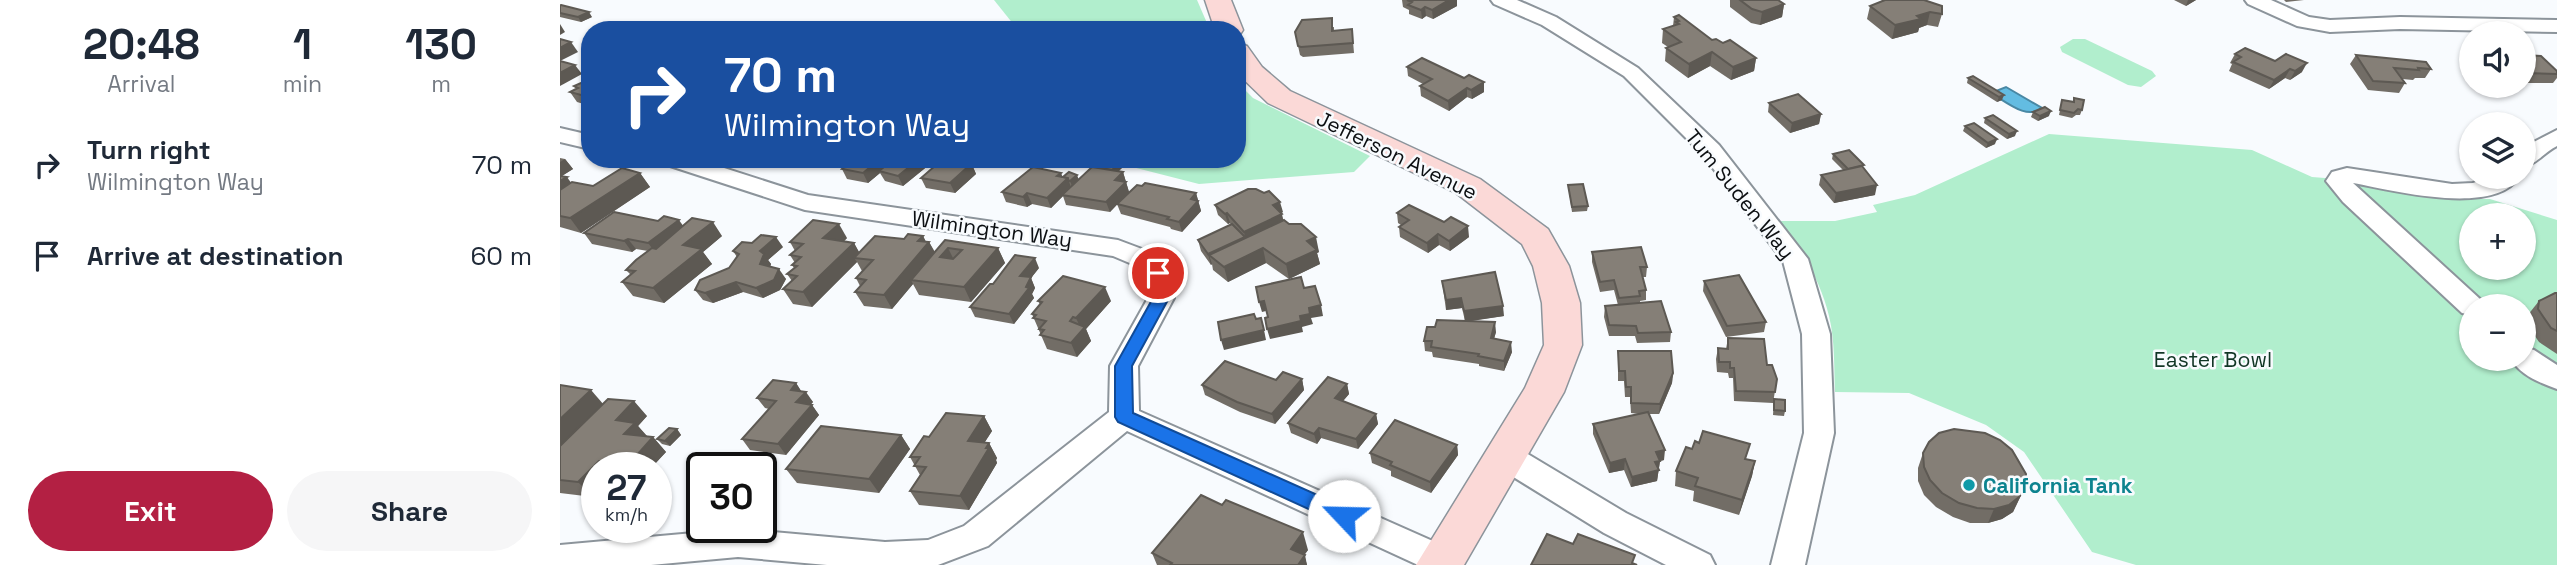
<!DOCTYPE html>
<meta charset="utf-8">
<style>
:root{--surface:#fff;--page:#f6f6f7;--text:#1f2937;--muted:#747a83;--accent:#b32043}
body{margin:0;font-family:"Space Grotesk",sans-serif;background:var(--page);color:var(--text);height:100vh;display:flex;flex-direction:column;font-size:26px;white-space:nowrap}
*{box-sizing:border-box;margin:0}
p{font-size:23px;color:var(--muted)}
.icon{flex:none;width:38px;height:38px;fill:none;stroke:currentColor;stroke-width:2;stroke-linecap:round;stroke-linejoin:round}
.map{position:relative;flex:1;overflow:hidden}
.details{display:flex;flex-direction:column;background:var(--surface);width:560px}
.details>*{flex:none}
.banner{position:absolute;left:21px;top:21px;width:665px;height:147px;border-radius:28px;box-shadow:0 2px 5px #0004;background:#1a4fa0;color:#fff;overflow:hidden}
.fabs{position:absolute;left:1899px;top:21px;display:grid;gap:14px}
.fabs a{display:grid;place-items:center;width:77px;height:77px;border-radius:50%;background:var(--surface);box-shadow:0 2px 5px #0004;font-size:35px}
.speed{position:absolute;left:21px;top:452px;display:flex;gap:14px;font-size:35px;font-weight:700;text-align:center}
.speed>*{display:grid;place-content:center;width:91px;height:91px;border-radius:50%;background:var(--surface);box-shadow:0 2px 5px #0004;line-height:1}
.speed small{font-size:18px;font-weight:400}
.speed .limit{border:4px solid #111;border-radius:10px;background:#fff;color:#111}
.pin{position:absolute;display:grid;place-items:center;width:60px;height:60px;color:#fff;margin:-30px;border:4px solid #fff;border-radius:50%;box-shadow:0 2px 7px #0007}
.me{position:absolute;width:77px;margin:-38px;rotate:294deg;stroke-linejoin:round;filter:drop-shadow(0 0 5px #0008)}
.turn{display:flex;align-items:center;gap:24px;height:147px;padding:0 28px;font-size:32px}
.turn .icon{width:91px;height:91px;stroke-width:2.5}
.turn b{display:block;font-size:49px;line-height:60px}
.eta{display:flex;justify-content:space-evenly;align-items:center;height:119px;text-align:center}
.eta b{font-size:42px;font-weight:800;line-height:49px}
.action{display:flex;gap:14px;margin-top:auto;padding:14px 28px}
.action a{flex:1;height:80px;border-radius:42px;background:var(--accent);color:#fff;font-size:28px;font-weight:800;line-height:80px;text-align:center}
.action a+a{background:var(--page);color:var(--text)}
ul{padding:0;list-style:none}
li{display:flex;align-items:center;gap:21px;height:91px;padding:0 28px}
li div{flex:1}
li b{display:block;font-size:26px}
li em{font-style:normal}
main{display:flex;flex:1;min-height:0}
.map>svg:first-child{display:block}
.green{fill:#b1eecd;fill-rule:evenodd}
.water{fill:#63bce2;stroke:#4988a4;stroke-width:2}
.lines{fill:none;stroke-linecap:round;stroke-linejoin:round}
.street-casing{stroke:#8c949b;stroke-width:4}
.secondary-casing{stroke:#8c949b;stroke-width:3}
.street{fill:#fff;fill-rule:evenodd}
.secondary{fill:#fbd9d7;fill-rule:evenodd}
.wall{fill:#726d66}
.shaded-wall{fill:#5d5953}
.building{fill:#857f77;stroke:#5d5953;stroke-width:2;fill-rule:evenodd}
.route{fill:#1a73e8;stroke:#114b97;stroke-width:2}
.culture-dot{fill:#0f9aa8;stroke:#f8fbfe;stroke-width:2.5}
.labels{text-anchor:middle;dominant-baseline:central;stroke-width:5;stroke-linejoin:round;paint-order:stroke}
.street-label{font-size:21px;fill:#0c0f12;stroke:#f8fbfe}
.park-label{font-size:21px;fill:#113625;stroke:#f8fbfe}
.culture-label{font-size:21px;font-weight:bold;fill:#0d838f;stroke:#f8fbfe;text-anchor:start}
</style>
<main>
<section class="details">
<div class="eta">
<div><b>20:48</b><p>Arrival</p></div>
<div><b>1</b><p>min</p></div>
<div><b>130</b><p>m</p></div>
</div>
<ul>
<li><svg class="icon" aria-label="right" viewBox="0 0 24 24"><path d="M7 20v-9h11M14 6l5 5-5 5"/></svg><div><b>Turn right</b><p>Wilmington Way</p></div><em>70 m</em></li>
<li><svg class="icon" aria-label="arrive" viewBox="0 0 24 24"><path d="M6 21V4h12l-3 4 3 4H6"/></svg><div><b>Arrive at destination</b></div><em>60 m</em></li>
</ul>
<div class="action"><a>Exit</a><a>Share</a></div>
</section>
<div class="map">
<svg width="1997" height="565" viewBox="0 0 1997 565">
<rect width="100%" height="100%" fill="#f8fbfe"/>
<!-- green -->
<g class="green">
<polygon points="434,0 637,0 650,30 458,30"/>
<polygon points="1513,39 1525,39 1592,71 1596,76 1581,87 1568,85 1502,52 1500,47"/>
<polygon points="677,82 693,98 810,156 794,172 639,184 541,159 677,159"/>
<path d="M1489,134L1692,150L1752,177L1817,182L1872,198L1930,199L1997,220V565H1576L1532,552L1464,452L1426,425L1349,393L1275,392C1274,368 1275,340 1269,316C1261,282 1241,248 1219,221H1275L1317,212L1313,205L1355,195ZM1911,215H1964V268H1911ZM1911,306H1964V359H1911Z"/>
</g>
<!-- water -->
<path class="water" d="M1446,87L1482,108C1467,120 1448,103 1431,93Z"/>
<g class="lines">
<!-- street casing -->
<g class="street-casing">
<g id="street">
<polygon points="931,0 957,0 996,17 1078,68 1159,145 1248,259 1270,334 1274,433 1245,565 1211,565 1244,433 1242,334 1223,261 1143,155 1064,76 982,25 934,4"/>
<polygon points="1685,0 1711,0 1749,17 1770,20 1840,17 1997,20 1997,32 1840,29 1770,32 1737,26 1688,4"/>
<polygon points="0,128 30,135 30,149 0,142"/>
<path d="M1997,130V146C1985,152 1976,164 1964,167V147Z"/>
<polygon points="101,159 136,159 248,195 558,240 590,252 607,267 611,273 614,298 578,366 579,411 893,550 898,560 895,565 858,565 567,431 428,546 378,565 267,565 178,557 91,565 0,565 0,545 178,529 325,542 368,540 404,526 549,412 550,366 588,298 585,276 572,264 553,256 245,210 104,164"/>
<path d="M1787,168L1892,184L1913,183L1930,177H1959C1934,217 1831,190 1793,183L1920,299L1924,306H1911V315L1902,313L1783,202L1766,181L1772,172Z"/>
<path d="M1964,347L1974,350L1997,365V389C1980,383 1960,375 1951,359H1964Z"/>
<polygon points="945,444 956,447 1066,513 1150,555 1155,565 1106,565 1044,533 934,465 930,456 934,447"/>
</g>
</g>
<!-- secondary casing -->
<g class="secondary-casing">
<g id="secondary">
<polygon points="645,0 671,0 683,30 679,36 677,30 655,30"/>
<polygon points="677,43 687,46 702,67 730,91 920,179 988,229 1009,266 1020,303 1022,345 1004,392 904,565 856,565 965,388 984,345 982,303 973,266 962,244 896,193 708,103 677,73"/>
</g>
</g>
<!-- street -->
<use href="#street" class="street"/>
<!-- secondary -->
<use href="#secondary" class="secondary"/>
</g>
<!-- wall -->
<g class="wall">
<polygon points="842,0 897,0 897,6 873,19 866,16 862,19 849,14 849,10 843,7"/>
<polygon points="1170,0 1218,0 1224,4 1222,17 1200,25 1191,23 1170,7"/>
<polygon points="1322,0 1364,0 1382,14 1378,27 1367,25 1359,28 1358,32 1332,39 1307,19 1310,6 1321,2"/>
<polygon points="1614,0 1636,0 1626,6"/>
<polygon points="1724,0 1744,0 1726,2"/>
<polygon points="0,6 32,17 21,22 0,17"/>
<polygon points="1114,17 1152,40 1196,58 1194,71 1171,80 1150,66 1128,78 1105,61 1106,48 1108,47 1102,43 1103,29 1113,26"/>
<polygon points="774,27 774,31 792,29 794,53 743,57 740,55 735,32"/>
<polygon points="1911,43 1911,59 1905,53"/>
<polygon points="1675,54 1742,72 1730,80 1725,78 1709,89 1669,71 1672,64 1670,63"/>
<polygon points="1796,55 1871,69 1865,78 1855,78 1853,80 1842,79 1845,83 1839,93 1808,90 1790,64"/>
<polygon points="1964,55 1997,71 1997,78 1993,83 1964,83"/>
<polygon points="847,67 924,82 924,92 912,99 907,97 889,111 861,96 860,86 863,84 848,76"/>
<polygon points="1413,76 1442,100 1437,102 1407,83 1408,78"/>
<polygon points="30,79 30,104 27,105 17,102 10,92 16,89 14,86"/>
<polygon points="1514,98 1522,110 1520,115 1516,115 1512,118 1499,115 1502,100 1513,102"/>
<polygon points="1209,103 1261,114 1259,124 1230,133 1208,112"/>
<polygon points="1473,112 1489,116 1478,121 1471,117"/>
<polygon points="1425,118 1455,136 1447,139 1424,123"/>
<polygon points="1405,126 1435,144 1426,148 1403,131"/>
<polygon points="1273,154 1303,168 1315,195 1274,203 1259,185 1261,175 1283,170 1272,159"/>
<polygon points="0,158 5,159 13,169 2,176 11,183 33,186 80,173 90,187 21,233 0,227"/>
<polygon points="383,159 415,159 417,163 413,167 416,174 395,193 366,188 361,178"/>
<polygon points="375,160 343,186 325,181 320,173 308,183 287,179 282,169"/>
<polygon points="563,167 558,171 563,172 569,192 550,212 506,205 503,196 491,208 472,204 467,207 446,202 442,192 501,173 502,177 518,179"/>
<polygon points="1008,185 1028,206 1027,211 1012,212"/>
<polygon points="636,193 641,211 622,232 611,229 610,227 561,214 557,204"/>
<polygon points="655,205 723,212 721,213 723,220 759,252 757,253 760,264 729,279 706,263 668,282 653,270 652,264 651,265 641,251 638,240 671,225 670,223 668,224 658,215"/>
<polygon points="837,213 909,237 890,251 879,245 868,253 840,237 839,227 841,225 838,223"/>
<polygon points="123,225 162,236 143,252 152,264 104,303 73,296 62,282 71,275 66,270 88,251 76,249 72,252 32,244 24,233"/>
<polygon points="363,236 366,242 369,242 375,252 385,240 438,248 445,263 411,302 359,295 353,284 332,309 304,306 295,292 300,286 296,278 302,271 297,262 252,307 233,304 223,289 232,281 227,274 234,268 232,265 235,263 230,255 235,251 230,242 287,238 284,241 294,243 299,253 344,239"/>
<polygon points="223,247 208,260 211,264 210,267 226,279 220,290 203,298 183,292 153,303 143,300 135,290 169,268 177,257 173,251"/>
<polygon points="1032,252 1087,267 1086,277 1083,277 1086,290 1086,300 1080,301 1080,303 1111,332 1110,342 1077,343 1075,336 1049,336 1044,317 1045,306 1058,305 1054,290 1040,292 1032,262"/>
<polygon points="479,268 471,278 475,288 472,294 474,298 454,324 415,317 410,307 433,284"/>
<polygon points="882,281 944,316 908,321 936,332 934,339 952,352 944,371 919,366 919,364 873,357 872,352 865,351 864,341 905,321 902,308 886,310"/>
<polygon points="1144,281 1206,322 1204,332 1166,337 1143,291"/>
<polygon points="1997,293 1997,354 1979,342 1966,323 1967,316 1979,301"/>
<polygon points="478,301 551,301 526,329 531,341 517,357 487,349 472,314 480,304"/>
<polygon points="1168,338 1207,365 1217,379 1213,403 1174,401 1173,378 1169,378 1168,373 1157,372 1156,359 1158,348 1166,349"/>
<polygon points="1058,351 1113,373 1112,383 1099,414 1088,414 1104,460 1100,461 1097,481 1071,487 1064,470 1049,473 1033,434 1033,424 1079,414 1071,413 1070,397 1065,397 1064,381 1058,381"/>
<polygon points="742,379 744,390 715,424 680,412 645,395 642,385"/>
<polygon points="236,383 241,391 253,402 251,404 252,405 259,415 226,455 190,450 182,439 209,409 205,408 197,398"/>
<polygon points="787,384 789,394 783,401 816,414 818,424 798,449 761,438 757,444 731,433 728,423"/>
<polygon points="1214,399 1225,411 1224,416 1213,415"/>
<polygon points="43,404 87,416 78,426 87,437 93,437 106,452 92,467 37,467 37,492 33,497 0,493 0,446"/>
<polygon points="424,416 432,431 424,443 429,443 437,458 436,460 437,463 409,510 359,505 350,491 360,475 350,457 369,437"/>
<polygon points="117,429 121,435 110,446 102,444 97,439"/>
<polygon points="341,435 350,449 319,493 237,483 226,469"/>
<polygon points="897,445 898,455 871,493 831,476 831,471 812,463 810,453"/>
<polygon points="1132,449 1195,461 1192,476 1179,515 1133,501 1134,491 1115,486 1116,471"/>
<polygon points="1363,453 1465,487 1453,512 1442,519 1428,523 1410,523 1393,517 1376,507 1364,495 1358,481 1358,468"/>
<polygon points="748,550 744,555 747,565 597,565 592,553"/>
</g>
<!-- shaded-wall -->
<g class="shaded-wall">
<polygon points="889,0 897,0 897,6 873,19 872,10"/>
<polygon points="1628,0 1636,0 1626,6"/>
<polygon points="1224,4 1222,17 1200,25 1202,12"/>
<polygon points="865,7 866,16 862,19 861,10"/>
<polygon points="29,12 32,17 21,22 18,17"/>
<polygon points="1370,12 1367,25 1359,28 1358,32 1332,39 1335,25"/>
<polygon points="0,24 5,32 0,35"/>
<polygon points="11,42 18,52 0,61 0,48"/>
<polygon points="1152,52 1150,66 1128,78 1129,64"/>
<polygon points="1196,58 1194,71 1171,80 1173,67"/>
<polygon points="1747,63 1742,72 1730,80 1735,71"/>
<polygon points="15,65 22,74 0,86 0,73"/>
<polygon points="1730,69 1725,78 1709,89 1714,80"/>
<polygon points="924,82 924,92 912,99 911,90"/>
<polygon points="907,88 907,97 889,111 888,101"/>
<polygon points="28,91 30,93 30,101 27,101 29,104 27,105 21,95"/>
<polygon points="1444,95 1442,100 1437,102 1439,97"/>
<polygon points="1491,111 1489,116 1478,121 1480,116"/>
<polygon points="1261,114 1259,124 1230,133 1232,123"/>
<polygon points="1457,131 1455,136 1447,139 1449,134"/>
<polygon points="1437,139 1435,144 1426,148 1428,143"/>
<polygon points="5,159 13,169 0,177 0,162"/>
<polygon points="320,159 337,159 319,171 320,173 308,183 303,173"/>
<polygon points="359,159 375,159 375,160 343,186 338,176"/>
<polygon points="405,159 415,159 417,163 413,167 416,174 395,193 390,183 402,162"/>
<polygon points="561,162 563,167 553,177 551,171"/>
<polygon points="563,172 569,192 550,212 546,202 555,180"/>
<polygon points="80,173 90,187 21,233 10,218"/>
<polygon points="501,173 503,179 508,178 511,188 502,195 503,196 491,208 487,198 497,176"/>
<polygon points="517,175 519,180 512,186 510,181"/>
<polygon points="7,177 14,187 0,196 0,181"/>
<polygon points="1317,185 1315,195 1274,203 1276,193"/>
<polygon points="467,193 472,204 467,207 463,197"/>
<polygon points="636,193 641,211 622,232 619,222 631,199"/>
<polygon points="720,202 723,212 715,215 713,205"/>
<polygon points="667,213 670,223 668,224 665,214"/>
<polygon points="722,214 724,224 686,242 684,232"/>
<polygon points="119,220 126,230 96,253 88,243"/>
<polygon points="153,222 162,236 143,252 152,264 104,303 93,288 123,245"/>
<polygon points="279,224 287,238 272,253 263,238"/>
<polygon points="908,226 909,237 890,251 889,241"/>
<polygon points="878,234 879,245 868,253 867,243"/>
<polygon points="363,236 367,244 369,242 377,257 351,280 353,284 332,309 324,295 358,241"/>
<polygon points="216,237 223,247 208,260 211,264 207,274 200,264 200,251"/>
<polygon points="685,237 687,247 649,255 652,264 651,265 648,254"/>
<polygon points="756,237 759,252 757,253 760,264 729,279 726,264 747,241"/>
<polygon points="68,239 76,249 72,252 64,241"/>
<polygon points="294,243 302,257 294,258 297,262 252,307 243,292"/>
<polygon points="388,248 395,262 380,257"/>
<polygon points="438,248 445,263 411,302 404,287"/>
<polygon points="703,248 706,263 668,282 664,267"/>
<polygon points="475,258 479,268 471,278 475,288 472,294 474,298 454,324 449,314 460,276"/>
<polygon points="219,269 226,279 220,290 203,298 196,288"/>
<polygon points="176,282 183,292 153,303 145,293"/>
<polygon points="545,287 551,301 526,329 531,341 517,357 511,343 522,331 516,318"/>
<polygon points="901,298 902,308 886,310 886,300"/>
<polygon points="704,301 706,311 702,312 699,302"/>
<polygon points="761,305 763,316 751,318 753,324 742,327 743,332 710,339 707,329 740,316 749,308"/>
<polygon points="943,306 944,316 905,322 904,311"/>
<polygon points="935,322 936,332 931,348 931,338"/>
<polygon points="704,330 706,340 664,350 661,340"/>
<polygon points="951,342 952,352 944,371 944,361"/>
<polygon points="1113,373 1112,383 1099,414 1100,404"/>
<polygon points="742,379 744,390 715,424 712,414"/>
<polygon points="236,383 243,394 231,390"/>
<polygon points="787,384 789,394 777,408 775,398"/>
<polygon points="31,390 44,405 0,446 0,419"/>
<polygon points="246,392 253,402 243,413 236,402"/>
<polygon points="74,401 87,416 78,426 88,437 64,434 56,420"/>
<polygon points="252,405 259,415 226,455 218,444"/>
<polygon points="816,414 818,424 798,449 796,439"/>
<polygon points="424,416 432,431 416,456 408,441"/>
<polygon points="759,428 761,438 757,444 754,434"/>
<polygon points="117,429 121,435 110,446 105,441"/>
<polygon points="341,435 350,449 319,493 309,479"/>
<polygon points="93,437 106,452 92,467 71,467 69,464"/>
<polygon points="429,443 437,458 436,460 437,463 409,510 400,496"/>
<polygon points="897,445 898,455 871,493 870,482"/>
<polygon points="1105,450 1104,460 1100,461 1097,481 1071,487 1072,477 1096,452"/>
<polygon points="1065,459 1064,470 1049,473 1050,463"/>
<polygon points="39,461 45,467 37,467 37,492 33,497 18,482"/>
<polygon points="1195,461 1192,476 1179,515 1182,500"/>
<polygon points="1465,487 1453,512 1442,519 1428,523 1434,509"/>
<polygon points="743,532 748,550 737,565 731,549"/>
<polygon points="745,555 747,565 738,565"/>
</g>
<!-- building -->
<g class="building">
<polygon points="847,0 889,0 872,10 865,7 861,10 848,5 852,2"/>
<polygon points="1180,0 1218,0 1224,4 1202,12 1192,9"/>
<polygon points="1325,0 1364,0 1382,6 1382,14 1370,12 1357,16 1361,19 1335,25 1310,6"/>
<polygon points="1,5 29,12 18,17 0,13 0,6"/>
<polygon points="1119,15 1152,40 1156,39 1163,43 1170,40 1196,58 1173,67 1152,52 1129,64 1106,48 1121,42 1103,29 1119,24 1116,22 1119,21 1114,17"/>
<polygon points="772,18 772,31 792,29 793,43 741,47 738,46 735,32 742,20"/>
<polygon points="0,39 11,42 0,48"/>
<polygon points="1685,48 1715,61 1726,54 1747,63 1735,71 1730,69 1714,80 1673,62 1681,57 1675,54"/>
<polygon points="1796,55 1866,62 1871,69 1858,68 1859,70 1834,68 1845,83 1813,81"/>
<polygon points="1964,55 1981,56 1997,71 1997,74 1964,73"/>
<polygon points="862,58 904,78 909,75 924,82 911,90 907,88 888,101 860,86 872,79 847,67"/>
<polygon points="0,61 15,65 0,73"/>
<polygon points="1413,76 1444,95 1439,97 1408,78"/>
<polygon points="30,79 30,92 28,91 21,95 10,92 18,88 14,86"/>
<polygon points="1238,94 1261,114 1232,123 1209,103"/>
<polygon points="1514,98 1524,100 1522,110 1518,109 1514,113 1500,110 1502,100 1514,102"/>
<polygon points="1485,107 1491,111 1480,116 1473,112"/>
<polygon points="1433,115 1457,131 1449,134 1425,118"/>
<polygon points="1414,123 1437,139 1428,143 1405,126"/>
<polygon points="1289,150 1304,165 1288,169 1273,154"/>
<polygon points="294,159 320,159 303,173 282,169"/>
<polygon points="334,159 359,159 338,176 319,171"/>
<polygon points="383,159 405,159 402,162 411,164 390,183 361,178"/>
<polygon points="543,159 549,159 561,162 552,170 535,167"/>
<polygon points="1302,166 1317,185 1276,193 1261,175"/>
<polygon points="473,167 501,173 497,176 508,178 487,198 467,193 463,197 442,192"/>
<polygon points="532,167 563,172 555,180 566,182 546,202 502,195"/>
<polygon points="62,168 80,173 10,218 0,216 0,190 12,182 33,186"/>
<polygon points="509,172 517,175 510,181 508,180 508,178 503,177"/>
<polygon points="0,176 7,177 0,181"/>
<polygon points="585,183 636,193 631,199 638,201 619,222 607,219 609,217 557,204 577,185 582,186"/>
<polygon points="1023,184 1028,206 1012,207 1008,185"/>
<polygon points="688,189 696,189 704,193 709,191 720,202 713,205 722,214 684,232 667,213 665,214 655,205"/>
<polygon points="849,205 884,222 891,217 908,226 889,241 878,234 867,243 839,227 849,220 837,213"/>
<polygon points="54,212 98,221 104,216 119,220 88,243 68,239 64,241 24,233"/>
<polygon points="132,218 153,222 123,245 142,249 93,288 62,282 75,271 66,270 76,260 92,248 96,249"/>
<polygon points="253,220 279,224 263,238 294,243 243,292 223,289 237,276 227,274 237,266 232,265 241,257 230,255 243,244 230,242"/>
<polygon points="724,220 729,224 741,224 756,237 747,241 757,250 726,264 703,248 664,267 649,255"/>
<polygon points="672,224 685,237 648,254 638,240"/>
<polygon points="348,234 363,236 358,241 369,242 324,295 295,292 306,280 296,278 313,260 294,258 315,236 344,239"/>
<polygon points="201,235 216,237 200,251 204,254 200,264 219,269 214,280 196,288 176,282 145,293 135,290 140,280 169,268 179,254 173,251 182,242 192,243"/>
<path d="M385,240L438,248L404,287L351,280ZM388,248L402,250L393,259L380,257Z"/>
<polygon points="1081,247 1087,267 1080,267 1086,290 1079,291 1080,296 1059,298 1054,280 1040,282 1032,252"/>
<polygon points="455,255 475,258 460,276 471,277 466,287 469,288 449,314 410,307 430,284 433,284"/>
<polygon points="935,272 943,306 904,311 901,298 886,300 882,281"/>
<polygon points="1179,275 1206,322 1167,326 1144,281"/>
<polygon points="503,276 545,287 516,318 513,317 510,321 525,327 511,343 480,335 484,330 479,329 486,321 473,318 476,315 472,314 482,302 478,301"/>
<polygon points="741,277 744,288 755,286 761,305 749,308 750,314 740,316 741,321 707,329 705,318 708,317 704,301 699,302 696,287"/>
<polygon points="1995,293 1997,293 1997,331 1991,328 1978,309 1979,301"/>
<polygon points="1101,301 1111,332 1078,333 1076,326 1049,325 1045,306"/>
<polygon points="694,314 696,319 701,318 704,330 661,340 658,322"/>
<polygon points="877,320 935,322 931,338 951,342 944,361 918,356 919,354 871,347 872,341 864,341 867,327 875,327"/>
<polygon points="1168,338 1204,339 1207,365 1212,365 1217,379 1215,392 1176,391 1174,368 1170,368 1170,362 1159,362 1158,348 1168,349"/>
<polygon points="1058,351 1111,351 1113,373 1100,404 1071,403 1071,387 1066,387 1065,371 1059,371"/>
<polygon points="665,361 716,380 723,372 742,379 712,414 677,402 642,385"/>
<polygon points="768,377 787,384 775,398 816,414 796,439 759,428 754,434 728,423"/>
<polygon points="213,380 236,383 231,390 246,392 236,402 252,405 218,444 182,439 216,401 197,398"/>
<polygon points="0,385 31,390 0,419"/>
<polygon points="48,399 74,401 56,420 75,423 64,434 93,437 69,464 39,461 18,482 0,480 0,446"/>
<polygon points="1214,399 1225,400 1225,411 1214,410"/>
<polygon points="1088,412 1105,450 1096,452 1100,461 1095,462 1099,470 1072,477 1065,459 1050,463 1033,424"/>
<polygon points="386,413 424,416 408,441 429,443 426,448 429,448 400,496 350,491 366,467 354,466 360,457 350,457 364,436 369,437"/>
<polygon points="835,420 897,445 870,482 830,465 832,462 810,453"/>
<polygon points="261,426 341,435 309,479 226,469"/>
<polygon points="109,428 117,429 105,441 97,439"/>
<polygon points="1394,429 1425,433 1440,440 1452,450 1466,474 1465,487 1459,497 1449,505 1434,509 1417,508 1399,503 1382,493 1370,480 1364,467 1363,453 1369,442 1379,433"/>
<polygon points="1143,431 1190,444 1185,459 1195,461 1182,500 1135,486 1138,478 1116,471 1126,447 1132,449 1135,441 1139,443"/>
<polygon points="641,495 662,505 666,500 743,532 731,549 745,555 738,565 610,565 612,563 592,553"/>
<polygon points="987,534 1013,544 1018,534 1075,555 1072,563 1077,565 971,565"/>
</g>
<!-- route -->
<polygon class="route" points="598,268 606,273 609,298 572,366 573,413 791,510 794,516 791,522 784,524 777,522 558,422 555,417 555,366 593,298 590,273"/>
<!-- markers -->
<circle class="culture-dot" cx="1409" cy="485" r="7"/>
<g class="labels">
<!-- street labels -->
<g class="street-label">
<text transform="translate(837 155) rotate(26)">Jefferson Avenue</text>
<text transform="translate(1180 194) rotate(51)">Tum Suden Way</text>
<text transform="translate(432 229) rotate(8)">Wilmington Way</text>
</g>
<!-- park labels -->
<g class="park-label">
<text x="1653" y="359">Easter Bowl</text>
</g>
<!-- culture labels -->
<g class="culture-label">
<text x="1423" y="485">California Tank</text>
</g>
</g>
</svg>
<div class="fabs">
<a><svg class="icon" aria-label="sound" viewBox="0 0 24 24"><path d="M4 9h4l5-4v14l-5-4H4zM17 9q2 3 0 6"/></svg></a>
<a><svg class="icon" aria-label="layers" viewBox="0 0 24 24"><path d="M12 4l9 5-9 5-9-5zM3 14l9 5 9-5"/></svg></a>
<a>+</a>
<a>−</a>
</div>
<div class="speed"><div>27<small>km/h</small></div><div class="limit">30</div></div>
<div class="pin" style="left:598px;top:273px;background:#d93025"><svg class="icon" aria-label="arrive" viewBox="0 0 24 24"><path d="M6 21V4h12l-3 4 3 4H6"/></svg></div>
<svg class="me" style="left:784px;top:516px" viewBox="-20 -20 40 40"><circle r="19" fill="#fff"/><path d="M0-13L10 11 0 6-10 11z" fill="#1a73e8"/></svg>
<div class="banner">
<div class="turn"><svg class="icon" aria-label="right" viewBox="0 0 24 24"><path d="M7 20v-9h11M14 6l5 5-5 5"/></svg><div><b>70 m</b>Wilmington Way</div></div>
</div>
</div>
</main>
